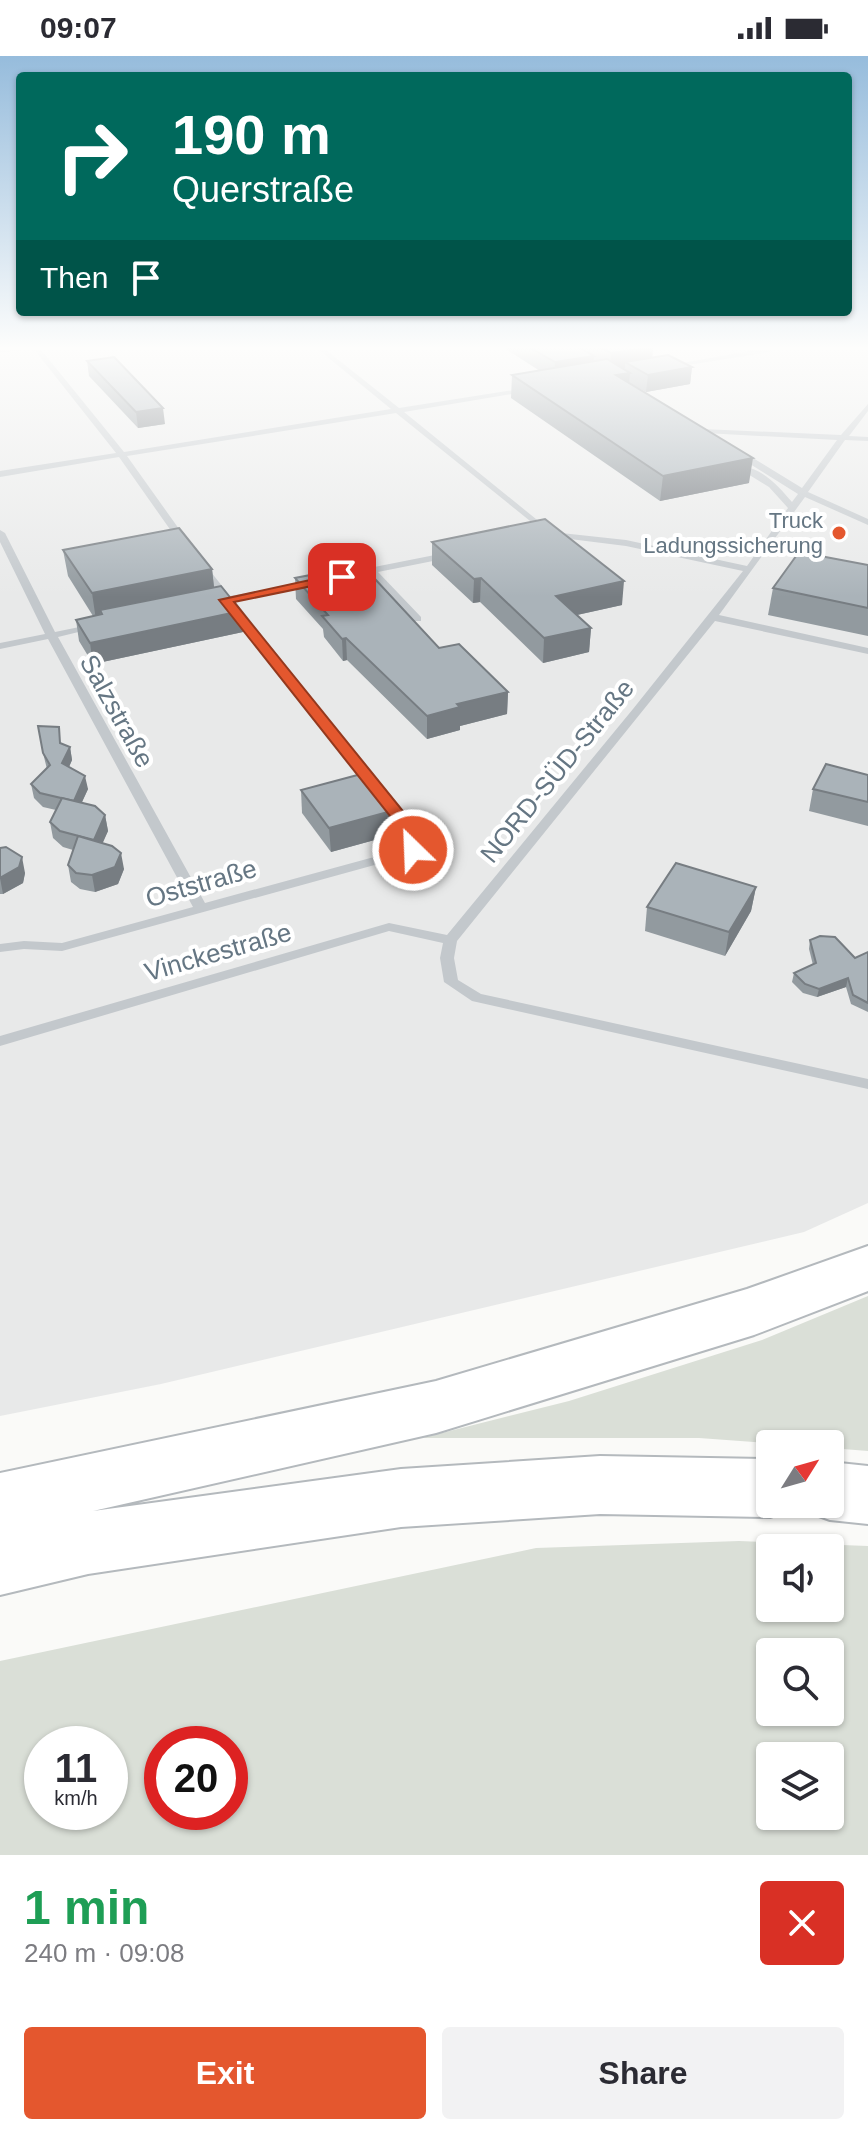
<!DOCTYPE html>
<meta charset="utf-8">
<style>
:root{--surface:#fff;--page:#f2f2f3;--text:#2b2b33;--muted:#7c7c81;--accent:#e4572e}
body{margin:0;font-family:Arial,sans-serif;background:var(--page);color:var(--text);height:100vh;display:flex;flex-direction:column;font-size:30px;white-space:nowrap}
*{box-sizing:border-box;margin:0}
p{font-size:26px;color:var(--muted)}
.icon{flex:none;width:44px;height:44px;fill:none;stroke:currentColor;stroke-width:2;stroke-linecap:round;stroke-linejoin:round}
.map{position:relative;height:1799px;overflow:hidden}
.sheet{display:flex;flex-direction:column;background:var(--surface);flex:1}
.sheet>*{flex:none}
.guide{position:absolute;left:16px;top:16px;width:836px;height:244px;border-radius:8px;box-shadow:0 2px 6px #0004;background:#00695c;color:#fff;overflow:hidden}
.needle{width:52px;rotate:53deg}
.controls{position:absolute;left:756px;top:1374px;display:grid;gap:16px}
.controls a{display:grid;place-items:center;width:88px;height:88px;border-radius:8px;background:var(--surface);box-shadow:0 2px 6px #0004;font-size:40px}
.speed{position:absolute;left:24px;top:1670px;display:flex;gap:16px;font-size:40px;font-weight:700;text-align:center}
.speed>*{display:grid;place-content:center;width:104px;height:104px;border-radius:50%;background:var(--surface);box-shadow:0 2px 6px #0004;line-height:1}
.speed small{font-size:20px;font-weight:400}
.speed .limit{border:12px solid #d22;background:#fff;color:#111}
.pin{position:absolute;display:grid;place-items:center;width:68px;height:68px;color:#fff;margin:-34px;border-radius:16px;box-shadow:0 4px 12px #0006}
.me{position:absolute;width:88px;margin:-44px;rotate:336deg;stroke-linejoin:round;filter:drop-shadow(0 0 6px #0008)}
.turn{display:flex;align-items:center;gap:28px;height:168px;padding:0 24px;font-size:36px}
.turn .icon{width:104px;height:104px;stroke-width:2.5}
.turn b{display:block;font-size:56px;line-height:68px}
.then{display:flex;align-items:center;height:76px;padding:0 24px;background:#0003;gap:16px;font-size:30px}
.round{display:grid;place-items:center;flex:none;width:84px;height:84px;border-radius:8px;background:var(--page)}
.summary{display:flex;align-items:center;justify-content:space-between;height:136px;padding:0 24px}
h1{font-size:48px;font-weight:700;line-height:60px;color:#1e9e55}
.cta{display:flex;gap:16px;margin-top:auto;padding:16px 24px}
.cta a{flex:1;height:92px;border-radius:8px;background:var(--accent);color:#fff;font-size:32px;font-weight:700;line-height:92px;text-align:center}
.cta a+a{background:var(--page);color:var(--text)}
.status{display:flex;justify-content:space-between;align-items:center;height:56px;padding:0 40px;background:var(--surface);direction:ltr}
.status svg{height:22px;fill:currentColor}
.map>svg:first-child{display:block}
.built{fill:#e8e9e9}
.green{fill:#dadfd7;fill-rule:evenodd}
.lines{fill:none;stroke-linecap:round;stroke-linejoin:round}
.highway-casing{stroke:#b4b9bd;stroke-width:4}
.lane{fill:#c3c8cc;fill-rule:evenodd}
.highway{fill:#fff;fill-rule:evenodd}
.wall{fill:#929a9f}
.shaded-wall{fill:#777d82}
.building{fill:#aab3b9;stroke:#777d82;stroke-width:2}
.route{fill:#e4572e;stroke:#94391e;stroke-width:2}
.poi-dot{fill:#e4572e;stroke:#fff;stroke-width:3}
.labels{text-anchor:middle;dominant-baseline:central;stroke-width:8;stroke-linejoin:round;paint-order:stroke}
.far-poi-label{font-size:22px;fill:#657683;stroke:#fff;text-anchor:end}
.street-label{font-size:26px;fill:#657683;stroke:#fff}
</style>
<div class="status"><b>09:07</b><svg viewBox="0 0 49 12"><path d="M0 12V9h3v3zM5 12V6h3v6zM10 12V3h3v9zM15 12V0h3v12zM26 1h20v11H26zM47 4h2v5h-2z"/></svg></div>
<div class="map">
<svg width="868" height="1799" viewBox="0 0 868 1799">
<rect width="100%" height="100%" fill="#fafaf8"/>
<!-- built -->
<polygon class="built" points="0,290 868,290 868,1147 804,1176 161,1328 0,1360"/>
<!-- green -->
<g class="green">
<polygon points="868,1240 868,1395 830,1392 830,1388 780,1388 699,1382 422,1382 569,1345 762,1284"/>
<path d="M739,1485L868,1490V1799H0V1605L536,1492ZM770,1492H830V1552H770ZM770,1596H830V1656H770ZM42,1688H110V1756H42ZM162,1688H230V1756H162ZM770,1700H830V1760H770Z"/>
</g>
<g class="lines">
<!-- highway casing -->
<g class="highway-casing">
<g id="highway">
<polygon points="868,1190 868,1235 754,1279 436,1377 93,1455 401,1413 600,1400 770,1403 770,1448 794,1448 792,1453 770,1461 600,1458 401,1471 88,1518 0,1539 0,1417 436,1325 747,1233"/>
<polygon points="830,1406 868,1410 868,1468 830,1464 808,1456 804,1448 830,1448"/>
</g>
</g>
<!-- lane -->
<g class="lane">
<path d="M23,290H38L124,396L391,353L314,290H321L399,352L533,331V335H530L404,356L552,476L626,484L747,510L788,452L769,431L743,415V411C763,412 780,432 792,446L798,438L734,398V394H740L802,432L837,384L705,377L701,375L702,373L841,379L868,348V355L849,380L868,381V385L845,384L808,436L868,463V469L805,441L719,559L868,592V598L715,565L457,885L454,902L458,924L481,938L868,1023V1033L472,945L444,926L440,902L443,887L389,875L0,990V980L389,867L447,879L633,653L743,515L626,490L546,480L545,477L396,357L127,400L189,487L181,489L119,401L0,421V415L116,397L33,292L0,297V293Z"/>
<polygon points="767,292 770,296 669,312 665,310"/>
<polygon points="0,474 5,477 55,576 94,568 99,571 58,581 205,847 407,792 407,778 383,749 389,745 393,746 419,778 418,797 62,895 24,893 0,896 0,888 24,885 62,887 193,851 48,583 0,593 0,587 45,578 0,486"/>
<polygon points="450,496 455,499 453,501 378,516 421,561 421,565 413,565 369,518 349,522 344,519 349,516"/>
<polygon points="201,511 207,511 230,540 316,525 318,527 313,530 235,545 378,726 380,729 378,732 370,732 226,547 216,547 216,543 221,542 199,513"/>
</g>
<!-- highway -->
<use href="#highway" class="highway"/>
</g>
<!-- wall -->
<g class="wall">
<polygon points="501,290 651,290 653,291 652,301 692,311 690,328 646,336 629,327 749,427 660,445 511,342 512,319 540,315"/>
<polygon points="87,305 165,368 138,372 89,320"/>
<polygon points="432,486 622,549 577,559 591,572 589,596 543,607 480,546 473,547 432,509"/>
<polygon points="63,494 212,513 214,532 241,555 243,576 93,608 79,585 76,564 93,560 68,520"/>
<polygon points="868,509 868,580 768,559 773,532"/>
<polygon points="295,522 439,592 508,636 507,658 460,670 460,674 427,683 347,604 343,605 324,581 323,573 296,543"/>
<polygon points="62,688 70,691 72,704 69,711 88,733 82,746 105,759 108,775 102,787 124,813 118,828 95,836 80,833 71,826 68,809 73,794 63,791 53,782 50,766 56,754 43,751 34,742 31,728 47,713 43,697"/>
<polygon points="868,719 868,770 809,755 813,733"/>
<polygon points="301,734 400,777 331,796 302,757"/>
<polygon points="0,792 25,817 23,827 3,838 0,838"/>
<polygon points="756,831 751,855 725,900 645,875 647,851"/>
<polygon points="810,884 855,902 868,896 868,956 851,948 846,931 817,941 803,937 792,926 794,917 813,909 809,893"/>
</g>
<!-- shaded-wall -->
<g class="shaded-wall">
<polygon points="653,291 652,307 625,306 625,312 610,314 611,297"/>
<polygon points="594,300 593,317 554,323 555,306"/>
<polygon points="692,311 690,328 646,336 648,319"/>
<polygon points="630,317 628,339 616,319"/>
<polygon points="163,352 165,368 138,372 136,356"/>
<polygon points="753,402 749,427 660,445 663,420"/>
<polygon points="212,513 215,540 100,554 101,563 96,564 92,537"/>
<polygon points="481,522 480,546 473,547 474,523"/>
<polygon points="624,525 622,549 554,564 556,540"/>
<polygon points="241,555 243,576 93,608 90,587"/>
<polygon points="591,572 589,596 543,607 544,582"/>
<polygon points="346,582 347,604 343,605 342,583"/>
<polygon points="508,636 507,658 460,670 460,674 427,683 427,660 457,648"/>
<polygon points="70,691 72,704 65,720 62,707"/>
<polygon points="85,720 88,733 76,759 74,746"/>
<polygon points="399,753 400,777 331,796 329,772"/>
<polygon points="105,759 108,775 97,800 94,784"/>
<polygon points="121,797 124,813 118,828 95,836 92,819"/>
<polygon points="22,801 25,817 23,827 3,838 0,822"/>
<polygon points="756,831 751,855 725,900 729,876"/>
<polygon points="848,922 846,931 817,941 819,933"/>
</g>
<!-- building -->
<g class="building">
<polygon points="527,290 576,290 594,300 555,306"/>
<polygon points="598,290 651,290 653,291 611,297"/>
<polygon points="668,299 692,311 648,319 625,306"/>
<polygon points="114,301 163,352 136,356 87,305"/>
<polygon points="607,303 630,317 616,319 753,402 663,420 512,319"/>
<polygon points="545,463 624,525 556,540 591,572 544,582 481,522 474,523 432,486"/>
<polygon points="179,472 212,513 92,537 63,494"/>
<polygon points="799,496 868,509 868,552 773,532"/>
<polygon points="362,509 439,592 459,588 508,636 457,648 460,651 427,660 346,582 342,583 322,560 328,559 295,522"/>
<polygon points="221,530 241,555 90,587 76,564 102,558 100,554"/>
<polygon points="38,670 59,671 60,687 70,691 62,707 85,720 74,745 40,737 31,728 50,709 43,697"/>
<polygon points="826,708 868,719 868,746 813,733"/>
<polygon points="369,716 399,753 329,772 301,734"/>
<polygon points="62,742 95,750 105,759 94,784 60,775 50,766"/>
<polygon points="78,780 112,790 121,797 115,811 92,819 76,817 68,809"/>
<polygon points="6,791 22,801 19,811 0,822 0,792"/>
<polygon points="676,807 756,831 729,876 647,851"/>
<polygon points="820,880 835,881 855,902 868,896 868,947 853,939 848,922 819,933 805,928 794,917 816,907 810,884"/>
</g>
<!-- sky -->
<linearGradient id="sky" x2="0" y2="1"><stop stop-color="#96bcdc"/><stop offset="0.54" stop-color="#fdfdfc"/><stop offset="1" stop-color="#fdfdfc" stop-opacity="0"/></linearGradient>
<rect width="868" height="541" fill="url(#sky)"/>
<!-- route -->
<polygon class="route" points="342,517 348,521 346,523 234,546 419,775 422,794 419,797 408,797 405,779 219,544"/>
<!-- markers -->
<circle class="poi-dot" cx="839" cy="477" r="8"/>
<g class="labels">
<!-- far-poi labels -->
<g class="far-poi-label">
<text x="823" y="464">Truck<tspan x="823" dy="25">Ladungssicherung</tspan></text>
</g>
<!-- street labels -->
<g class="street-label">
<text transform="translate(117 655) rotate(61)">Salzstraße</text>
<text transform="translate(557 715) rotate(-51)">NORD-SÜD-Straße</text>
<text transform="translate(201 827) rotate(-16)">Oststraße</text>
<text transform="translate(218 896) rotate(-16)">Vinckestraße</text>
</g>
</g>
</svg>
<div class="controls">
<a><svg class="needle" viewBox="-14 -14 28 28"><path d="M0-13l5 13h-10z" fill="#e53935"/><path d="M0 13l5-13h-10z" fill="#7c7c81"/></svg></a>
<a><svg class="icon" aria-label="sound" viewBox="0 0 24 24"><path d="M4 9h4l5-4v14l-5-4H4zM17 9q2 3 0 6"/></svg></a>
<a><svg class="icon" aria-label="search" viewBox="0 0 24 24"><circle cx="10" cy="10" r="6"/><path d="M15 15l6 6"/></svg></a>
<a><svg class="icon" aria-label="layers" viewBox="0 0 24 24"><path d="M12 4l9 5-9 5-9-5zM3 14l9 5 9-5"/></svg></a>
</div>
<div class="speed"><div>11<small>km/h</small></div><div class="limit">20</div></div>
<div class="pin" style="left:342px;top:521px;background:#d93025"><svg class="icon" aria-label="arrive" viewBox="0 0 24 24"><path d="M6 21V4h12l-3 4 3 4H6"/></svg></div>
<svg class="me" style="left:413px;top:794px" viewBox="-20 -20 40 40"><circle r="17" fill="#e4572e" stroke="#fff" stroke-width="3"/><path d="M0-11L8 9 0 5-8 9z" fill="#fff"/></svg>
<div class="guide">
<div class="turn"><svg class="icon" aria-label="right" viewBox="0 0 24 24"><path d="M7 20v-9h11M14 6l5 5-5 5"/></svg><div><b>190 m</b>Querstraße</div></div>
<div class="then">Then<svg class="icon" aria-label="arrive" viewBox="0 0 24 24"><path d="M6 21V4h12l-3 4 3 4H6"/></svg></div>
</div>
</div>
<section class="sheet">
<div class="summary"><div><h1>1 min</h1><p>240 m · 09:08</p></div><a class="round" style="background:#d93025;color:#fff"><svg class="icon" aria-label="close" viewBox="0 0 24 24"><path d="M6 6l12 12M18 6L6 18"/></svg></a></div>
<div class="cta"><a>Exit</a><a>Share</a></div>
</section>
